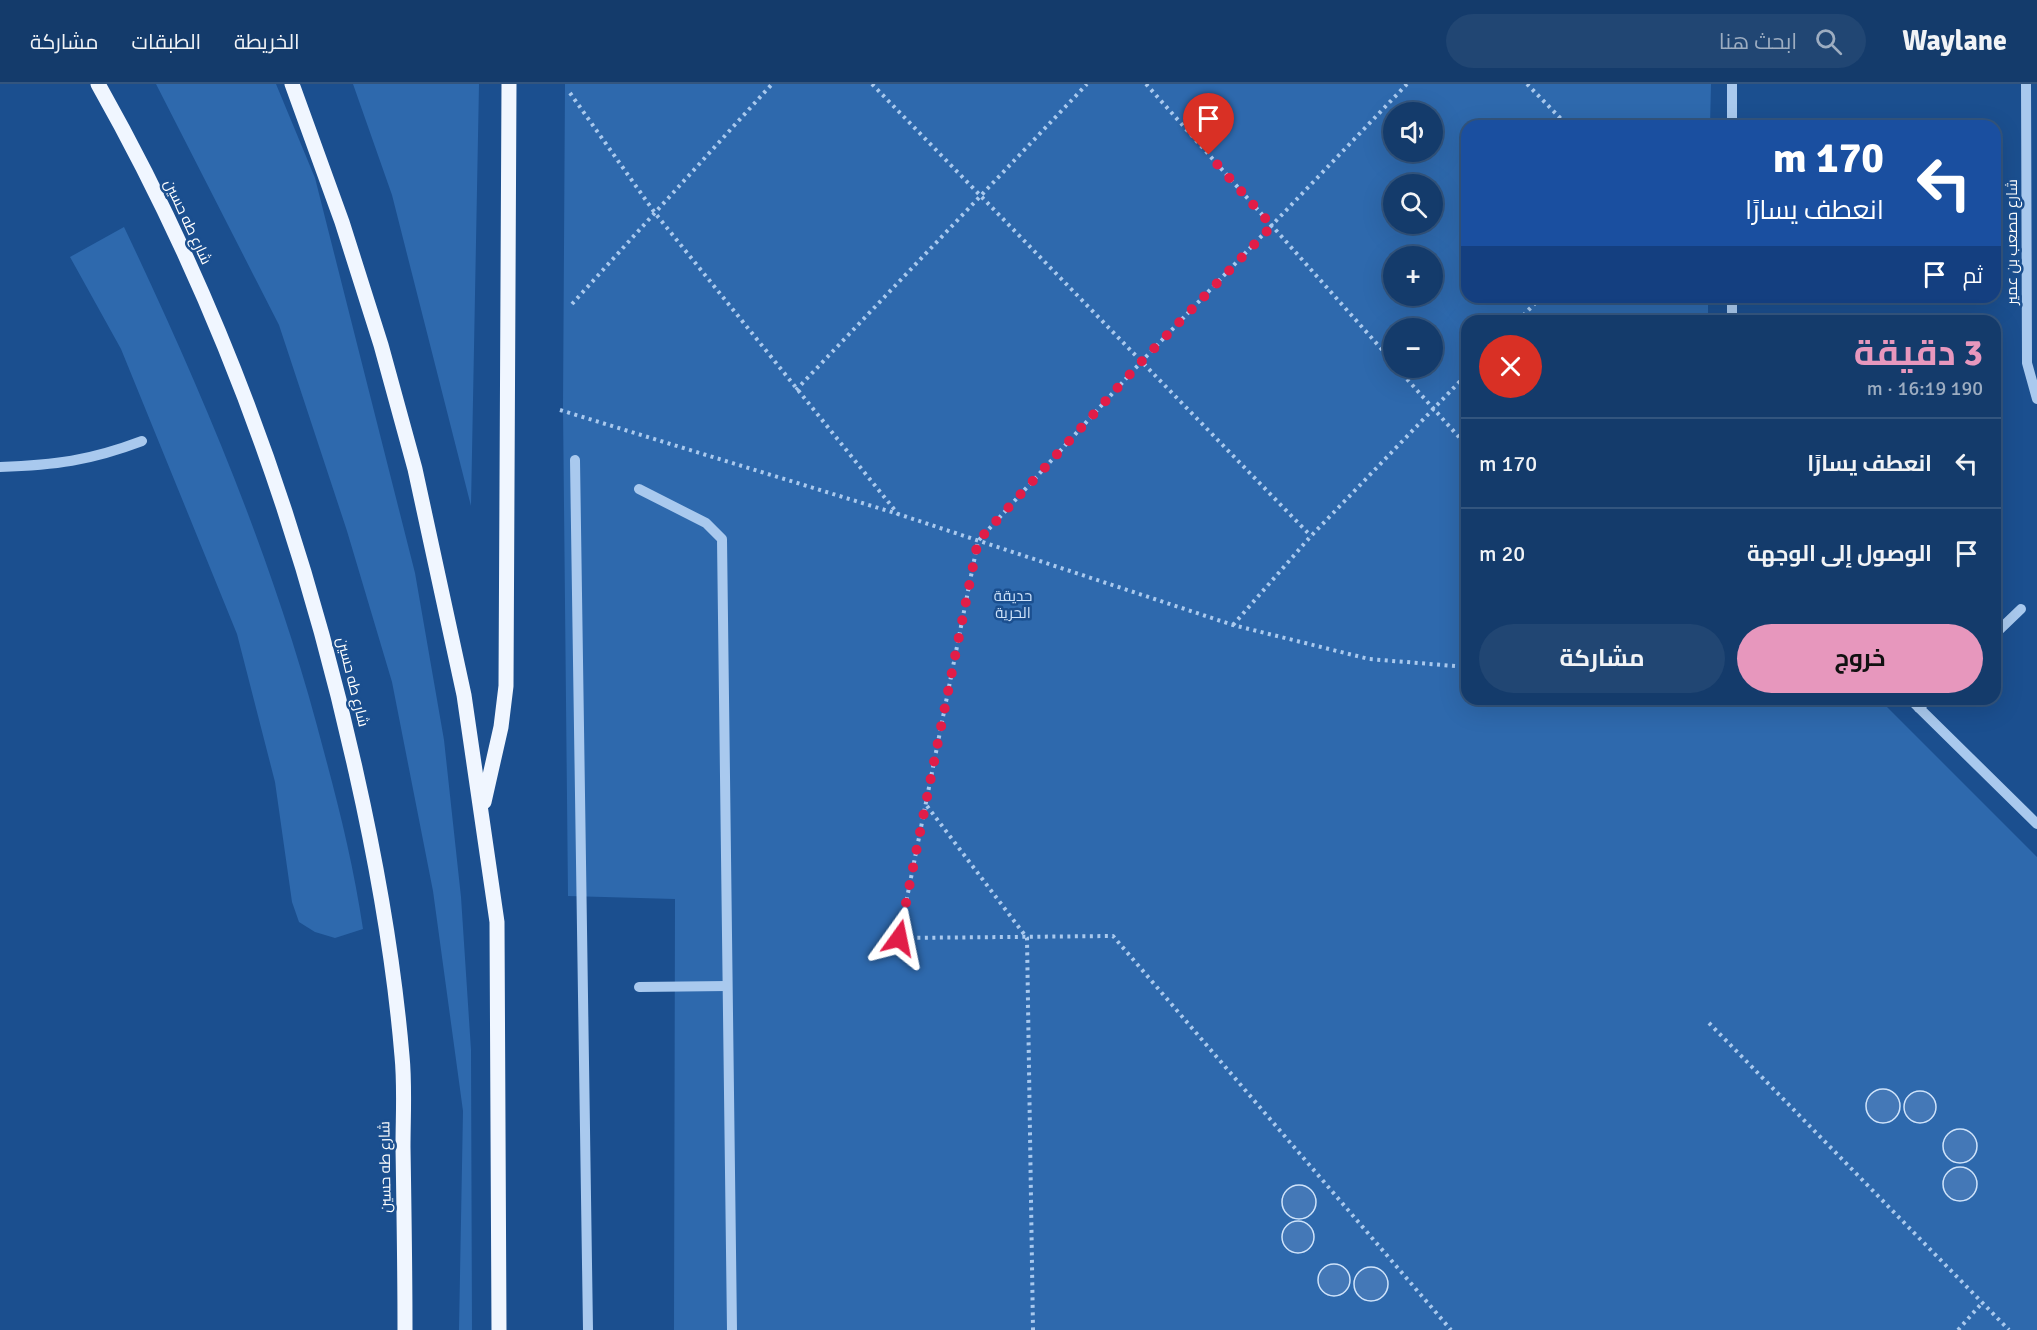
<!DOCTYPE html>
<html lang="ar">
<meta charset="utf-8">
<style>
:root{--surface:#143b6b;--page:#214673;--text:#f1f3f6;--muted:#9dadc1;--line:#33557e;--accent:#e797bd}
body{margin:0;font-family:Signika,Cairo,sans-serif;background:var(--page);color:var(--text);direction:rtl;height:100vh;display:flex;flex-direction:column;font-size:22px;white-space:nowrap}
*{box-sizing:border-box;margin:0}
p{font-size:20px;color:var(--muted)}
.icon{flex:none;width:33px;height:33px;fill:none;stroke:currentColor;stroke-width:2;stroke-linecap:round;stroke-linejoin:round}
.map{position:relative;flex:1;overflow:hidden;direction:ltr}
.drawer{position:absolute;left:1461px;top:231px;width:540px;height:390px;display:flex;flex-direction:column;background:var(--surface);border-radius:18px;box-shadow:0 6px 24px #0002,0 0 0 2px var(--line);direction:rtl}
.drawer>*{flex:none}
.guide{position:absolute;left:1461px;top:36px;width:540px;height:183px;border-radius:18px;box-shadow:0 6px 24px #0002,0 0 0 2px var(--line);direction:rtl;background:#1a4fa0;color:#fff;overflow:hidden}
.fabs{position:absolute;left:1383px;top:18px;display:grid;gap:12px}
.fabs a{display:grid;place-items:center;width:60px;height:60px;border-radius:50%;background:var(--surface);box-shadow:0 6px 24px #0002,0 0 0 2px var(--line);font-size:30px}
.pin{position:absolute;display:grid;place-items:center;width:51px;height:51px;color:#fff;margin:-62px -26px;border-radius:50% 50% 50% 0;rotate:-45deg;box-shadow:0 0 6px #0007}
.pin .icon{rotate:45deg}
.me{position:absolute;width:66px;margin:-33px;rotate:12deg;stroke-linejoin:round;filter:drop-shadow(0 0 4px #0008)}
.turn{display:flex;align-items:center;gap:21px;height:126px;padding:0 18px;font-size:27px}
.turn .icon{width:78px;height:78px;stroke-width:2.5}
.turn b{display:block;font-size:42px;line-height:51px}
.then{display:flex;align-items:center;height:57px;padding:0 18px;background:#0003;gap:12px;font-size:22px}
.round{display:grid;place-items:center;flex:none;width:63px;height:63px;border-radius:32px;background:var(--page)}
.headline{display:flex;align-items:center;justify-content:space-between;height:102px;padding:0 18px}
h1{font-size:36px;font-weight:700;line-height:45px;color:var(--accent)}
.primary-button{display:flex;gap:12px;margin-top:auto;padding:12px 18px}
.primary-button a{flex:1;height:69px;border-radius:36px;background:var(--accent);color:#111;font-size:24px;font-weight:700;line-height:69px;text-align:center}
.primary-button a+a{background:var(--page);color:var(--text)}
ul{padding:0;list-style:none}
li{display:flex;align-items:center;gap:18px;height:90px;padding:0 18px;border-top:2px solid var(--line)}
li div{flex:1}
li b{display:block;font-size:22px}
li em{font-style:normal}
header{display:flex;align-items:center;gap:36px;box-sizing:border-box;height:84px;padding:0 30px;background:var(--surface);border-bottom:2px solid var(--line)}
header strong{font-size:28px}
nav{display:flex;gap:33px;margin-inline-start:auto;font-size:21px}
.search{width:420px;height:54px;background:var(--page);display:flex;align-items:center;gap:15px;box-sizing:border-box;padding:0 21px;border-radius:33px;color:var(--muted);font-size:22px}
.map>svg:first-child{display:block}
.green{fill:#2e69ad;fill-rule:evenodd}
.building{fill:#4478b7;stroke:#cfe3fa;stroke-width:1.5}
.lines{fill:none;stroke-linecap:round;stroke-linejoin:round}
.path{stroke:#a9c9ee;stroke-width:4;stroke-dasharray:3 4.5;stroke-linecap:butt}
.minor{stroke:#a9c9ee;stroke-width:10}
.major{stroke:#f0f6ff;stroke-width:15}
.route{stroke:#e11d48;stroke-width:10;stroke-dasharray:0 18}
.labels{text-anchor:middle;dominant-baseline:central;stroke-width:5;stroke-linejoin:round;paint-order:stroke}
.street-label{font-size:15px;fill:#fff;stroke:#1b4f8f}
.park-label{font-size:15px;fill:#cfe3fa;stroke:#1b4f8f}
</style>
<header>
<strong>Waylane</strong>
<div class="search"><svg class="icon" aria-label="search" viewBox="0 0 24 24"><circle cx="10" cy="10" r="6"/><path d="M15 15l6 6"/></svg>ابحث هنا</div>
<nav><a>الخريطة</a><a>الطبقات</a><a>مشاركة</a></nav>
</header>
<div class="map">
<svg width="2037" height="1246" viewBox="0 0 2037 1246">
<rect width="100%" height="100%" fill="#1b4f8f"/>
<!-- green -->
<g class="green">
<polygon points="156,0 276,0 315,94 415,489 444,656 461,813 471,966 472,1246 459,1246 463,1027 433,807 392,598 347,447 279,241"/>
<polygon points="353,0 479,0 471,422 392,111"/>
<path d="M565,0H1711L1710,42H1467V213H1708V237H1467V615H1879L2037,773V1246H674L675,815L568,812L563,324ZM1394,28H1432V68H1394ZM1394,100H1432V140H1394ZM1394,172H1432V212H1394ZM1394,244H1432V284H1394Z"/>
<path d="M124,143C205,313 277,485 324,668C340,727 354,784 363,845L335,854L315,848L299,838L292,818L275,698L237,550L121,265L70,173Z"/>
</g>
<!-- building -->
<g class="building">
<circle cx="1883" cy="1022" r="17"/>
<circle cx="1920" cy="1023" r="16"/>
<circle cx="1960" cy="1062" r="17"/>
<circle cx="1960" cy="1100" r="17"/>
<circle cx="1299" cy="1118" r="17"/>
<circle cx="1298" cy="1153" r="16"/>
<circle cx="1334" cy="1196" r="16"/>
<circle cx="1371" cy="1200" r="17"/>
</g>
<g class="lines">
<!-- path -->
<g class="path">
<polyline points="872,0 1311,452"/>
<polyline points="1146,0 1394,279"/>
<polyline points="1407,0 1142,277 978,457 899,854 1113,852 1451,1246"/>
<polyline points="1527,0 1568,42"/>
<polyline points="570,9 655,129 898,430"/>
<polyline points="572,220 772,0"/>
<polyline points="1518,237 1541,213"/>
<polyline points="1397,284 1467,362"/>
<polyline points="796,306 1087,0"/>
<polyline points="560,326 898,430 1233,541 1369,575 1467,583"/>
<polyline points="1233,541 1311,452 1467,290"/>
<polyline points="927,722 1027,854 1033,1246"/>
<polyline points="1709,939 2009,1246"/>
<polyline points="1958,1246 1982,1219"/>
</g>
<!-- minor -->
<g class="minor">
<polyline points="1732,0 1732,42"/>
<polyline points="2026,0 2027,279 2037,315"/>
<polyline points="1732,213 1732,237"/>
<polyline points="575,376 588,1246"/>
<path d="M0,383C55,381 89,377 142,357"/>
<polyline points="639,405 706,439 722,455 732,1246"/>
<polyline points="1995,550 2021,525"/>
<polyline points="1910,615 2037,740"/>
<polyline points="1919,624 1928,615"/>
<polyline points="639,903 727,902"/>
</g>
<!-- major -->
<g class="major">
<path d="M98,0C219,214 303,449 356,688C377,781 394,877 402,972C405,1002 403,1033 403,1063C404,1124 405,1185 405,1246"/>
<polyline points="292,0 342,138 381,261 415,385 464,611 497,838 499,1246"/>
<polyline points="484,718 501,643 506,602 509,0"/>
</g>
</g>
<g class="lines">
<!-- route -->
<polyline class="route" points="899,854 978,457 1142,277 1272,142 1209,71"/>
</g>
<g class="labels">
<!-- street labels -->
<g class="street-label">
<text transform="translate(188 138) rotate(65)">شارع طه حسين</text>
<text transform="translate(2012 158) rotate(-90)">شارع مصعب بن عمير</text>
<text transform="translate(353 598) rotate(76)">شارع طه حسين</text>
<text transform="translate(385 1083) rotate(-91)">شارع طه حسين</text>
</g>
<!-- park labels -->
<g class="park-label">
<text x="1013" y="512">حديقة<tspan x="1013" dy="17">الحرية</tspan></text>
</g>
</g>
</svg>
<div class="fabs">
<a><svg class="icon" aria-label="sound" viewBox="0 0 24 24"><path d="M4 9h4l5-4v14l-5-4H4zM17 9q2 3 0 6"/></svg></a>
<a><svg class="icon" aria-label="search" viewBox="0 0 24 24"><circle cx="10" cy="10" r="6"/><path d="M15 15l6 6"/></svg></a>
<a>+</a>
<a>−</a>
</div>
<div class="pin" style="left:1209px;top:71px;background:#d93025"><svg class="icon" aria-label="arrive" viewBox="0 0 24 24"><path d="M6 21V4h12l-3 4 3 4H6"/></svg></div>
<svg class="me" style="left:899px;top:854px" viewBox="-20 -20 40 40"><path d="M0-17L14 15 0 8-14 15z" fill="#e11d48" stroke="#fff" stroke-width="4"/></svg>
<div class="guide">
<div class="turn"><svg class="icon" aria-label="left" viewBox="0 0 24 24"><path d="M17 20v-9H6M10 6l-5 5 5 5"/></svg><div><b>170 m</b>انعطف يسارًا</div></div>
<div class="then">ثم<svg class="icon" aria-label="arrive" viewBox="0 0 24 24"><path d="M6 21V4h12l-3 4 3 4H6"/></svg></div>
</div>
<section class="drawer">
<div class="headline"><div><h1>3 دقيقة</h1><p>190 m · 16:19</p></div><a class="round" style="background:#d93025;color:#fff"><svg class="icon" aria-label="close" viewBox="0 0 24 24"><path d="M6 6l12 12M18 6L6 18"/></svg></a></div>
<ul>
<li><svg class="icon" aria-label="left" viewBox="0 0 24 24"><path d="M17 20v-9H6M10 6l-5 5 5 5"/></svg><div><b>انعطف يسارًا</b></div><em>170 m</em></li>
<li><svg class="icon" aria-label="arrive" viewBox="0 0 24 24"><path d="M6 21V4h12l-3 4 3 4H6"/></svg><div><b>الوصول إلى الوجهة</b></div><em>20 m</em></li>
</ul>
<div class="primary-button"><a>خروج</a><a>مشاركة</a></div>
</section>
</div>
